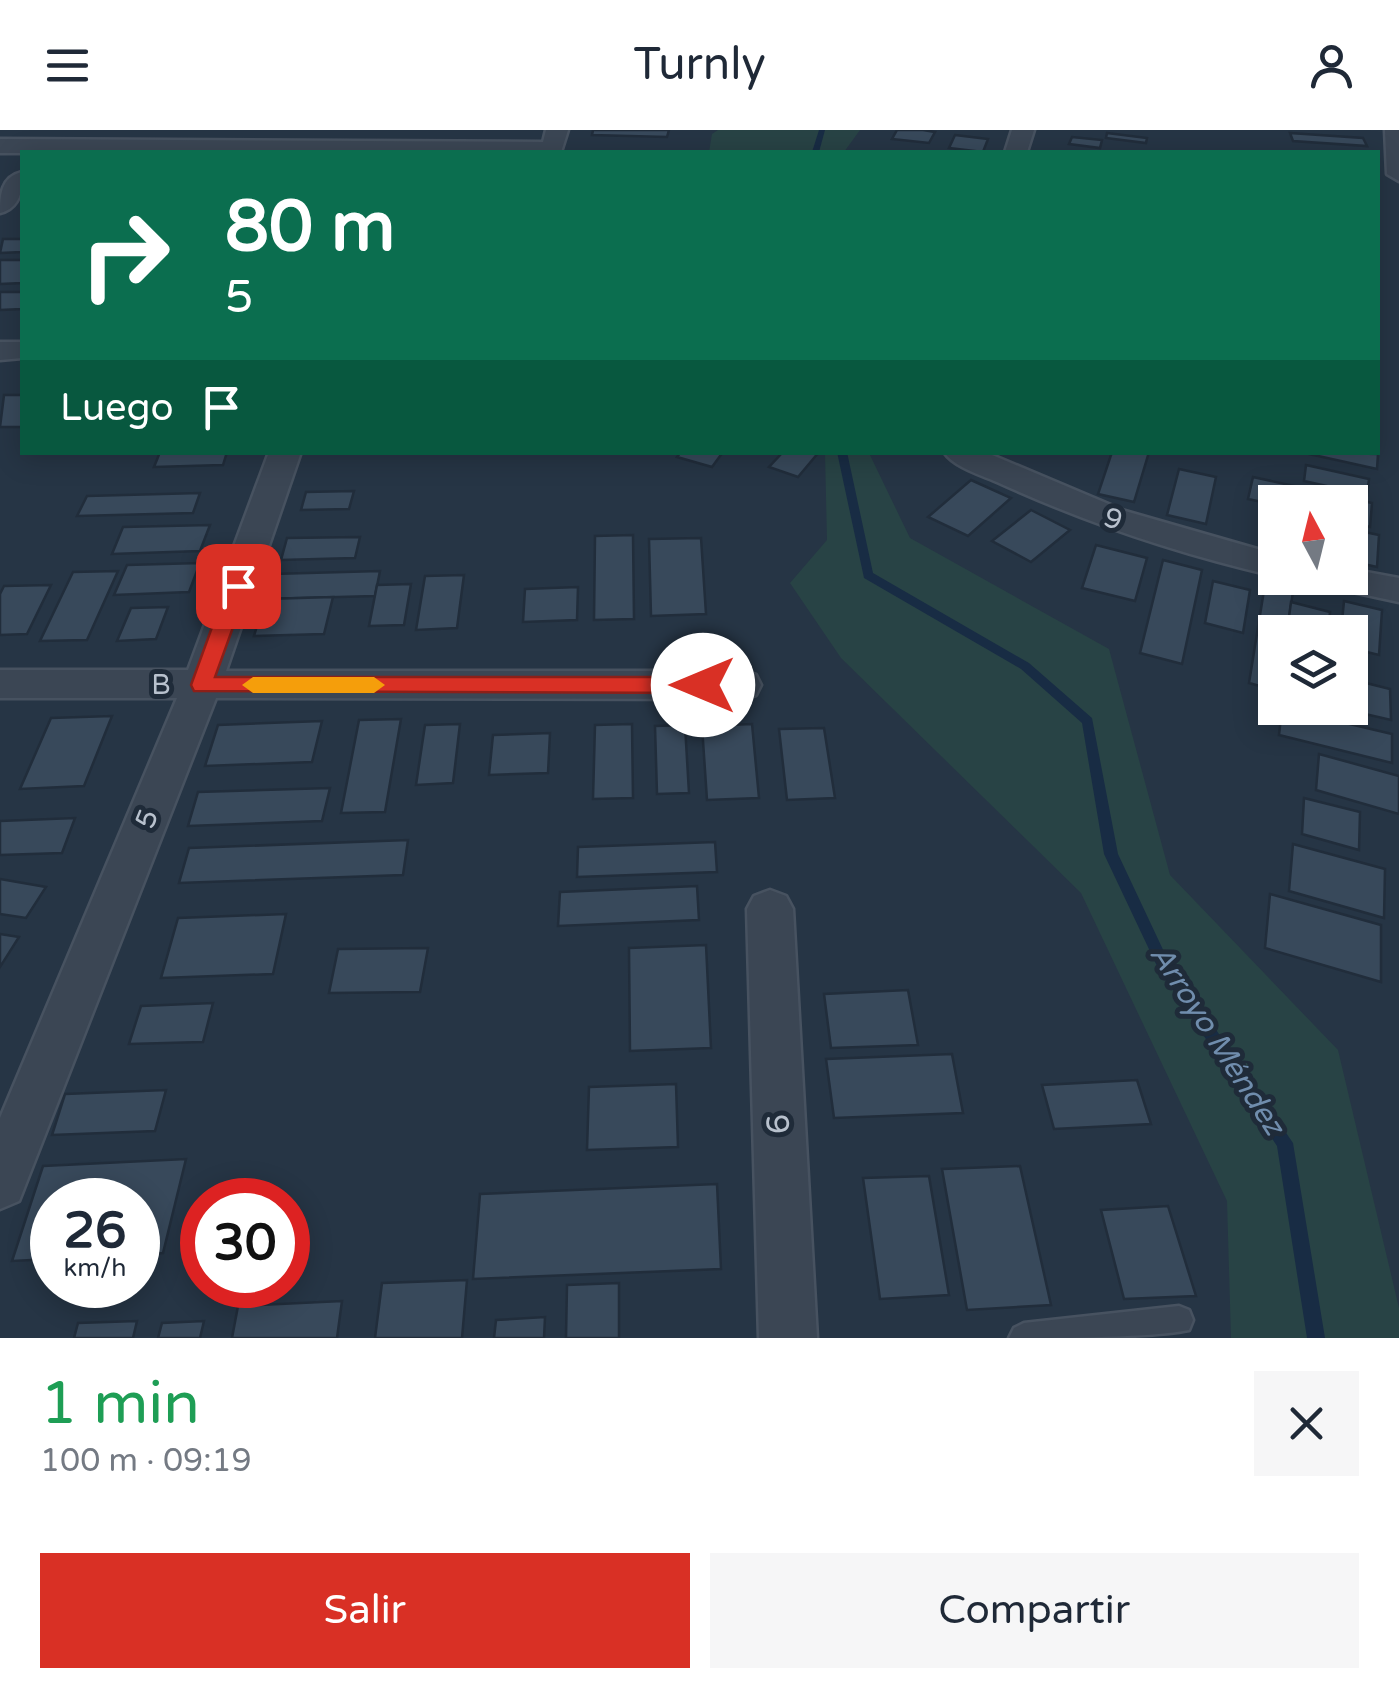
<!DOCTYPE html>
<html lang="es">
<meta charset="utf-8">
<style>
:root{--surface:#fff;--page:#f6f6f7;--text:#1f2937;--muted:#747a83;--accent:#d93025}
body{margin:0;font-family:"Varela Round",sans-serif;background:var(--page);color:var(--text);height:100vh;display:flex;flex-direction:column;font-size:38px;white-space:nowrap}
*{box-sizing:border-box;margin:0}
p{font-size:32px;color:var(--muted)}
.icon{flex:none;width:55px;height:55px;fill:none;stroke:currentColor;stroke-width:2;stroke-linecap:round;stroke-linejoin:round}
.map{position:relative;height:1208px;overflow:hidden}
.details{display:flex;flex-direction:column;background:var(--surface);flex:1}
.details>*{flex:none}
.hud{position:absolute;left:20px;top:20px;width:1360px;height:305px;border-radius:0px;box-shadow:0 5px 25px #0003;background:#0b6e4f;color:#fff;overflow:hidden}
.needle{width:65px;rotate:353deg}
.buttons{position:absolute;left:1258px;top:355px;display:grid;gap:20px}
.buttons a{display:grid;place-items:center;width:110px;height:110px;border-radius:0px;background:var(--surface);box-shadow:0 5px 25px #0003;font-size:50px}
.speed{position:absolute;left:30px;top:1048px;display:flex;gap:20px;font-size:50px;font-weight:700;text-align:center}
.speed>*{display:grid;place-content:center;width:130px;height:130px;border-radius:50%;background:var(--surface);box-shadow:0 5px 25px #0003;line-height:1}
.speed small{font-size:25px;font-weight:400}
.speed .limit{border:15px solid #d22;background:#fff;color:#111}
.pin{position:absolute;display:grid;place-items:center;width:85px;height:85px;color:#fff;margin:-42px;border-radius:20px;box-shadow:0 5px 15px #0006}
.me{position:absolute;width:110px;margin:-55px;rotate:270deg;stroke-linejoin:round;filter:drop-shadow(0 0 8px #0008)}
.turn{display:flex;align-items:center;gap:35px;height:210px;padding:0 40px;font-size:45px}
.turn .icon{width:130px;height:130px;stroke-width:2.5}
.turn b{display:block;font-size:70px;line-height:85px}
.then{display:flex;align-items:center;height:95px;padding:0 40px;background:#0003;gap:20px;font-size:38px}
.round{display:grid;place-items:center;flex:none;width:105px;height:105px;border-radius:0px;background:var(--page)}
.summary{display:flex;align-items:center;justify-content:space-between;height:170px;padding:0 40px}
h1{font-size:60px;font-weight:600;line-height:75px;color:#1e9e55}
.action{display:flex;gap:20px;margin-top:auto;padding:20px 40px}
.action a{flex:1;height:115px;border-radius:0px;background:var(--accent);color:#fff;font-size:40px;font-weight:600;line-height:115px;text-align:center}
.action a+a{background:var(--page);color:var(--text)}
header{display:flex;justify-content:space-between;align-items:center;height:130px;padding:0 40px;background:var(--surface);font-size:45px;font-weight:600}
.map>svg:first-child{display:block}
.green{fill:#284345}
.lines{fill:none;stroke-linecap:round;stroke-linejoin:round}
.stream{fill:#182c44;fill-rule:evenodd}
.building{fill:#38495b;stroke:#212d3b;stroke-width:2.5}
.service-casing{stroke:#475260;stroke-width:5}
.minor-casing{stroke:#475260;stroke-width:5}
.service{fill:#3b4654;fill-rule:evenodd}
.minor{fill:#3b4654;fill-rule:evenodd}
.route{fill:#d93025;stroke:#8d1f18;stroke-width:2.5}
.slow{fill:#f59e0b}
.labels{text-anchor:middle;dominant-baseline:central;stroke-width:10;stroke-linejoin:round;paint-order:stroke}
.street-label{font-size:28px;fill:#b8c1cd;stroke:#1f2b39}
.water-label{font-size:30px;font-style:italic;fill:#708dad;stroke:#1f2b39}
.near-street-label{font-size:32px;fill:#b8c1cd;stroke:#1f2b39}
</style>
<header><svg class="icon" aria-label="menu" viewBox="0 0 24 24"><path d="M4 6h16M4 12h16M4 18h16"/></svg>Turnly<svg class="icon" aria-label="person" viewBox="0 0 24 24"><circle cx="12" cy="8" r="4"/><path d="M4 21q1-7 8-7t8 7"/></svg></header>
<div class="map">
<svg width="1399" height="1208" viewBox="0 0 1399 1208">
<rect width="100%" height="100%" fill="#263545"/>
<!-- green -->
<g class="green">
<polygon points="718,0 860,0 844,22 709,22 712,4"/>
<polygon points="825,323 869,323 910,408 1109,519 1170,745 1338,920 1399,1178 1399,1208 1231,1208 1227,1071 1081,763 841,528 790,453 827,410"/>
</g>
<g class="lines">
<!-- stream -->
<g class="stream">
<polygon points="819,0 825,0 819,22 812,22"/>
<polygon points="837,322 847,322 873,443 1029,533 1092,588 1118,724 1166,826 1293,1013 1325,1208 1307,1208 1277,1016 1156,834 1104,724 1082,593 1021,539 864,448"/>
</g>
</g>
<!-- building -->
<g class="building">
<polygon points="593,0 669,0 667,7 592,5"/>
<polygon points="897,0 923,0 935,2 929,13 892,9"/>
<polygon points="1107,3 1147,8 1146,13 1106,8"/>
<polygon points="1290,3 1363,8 1367,16 1293,11"/>
<polygon points="955,5 988,9 983,22 949,18"/>
<polygon points="1072,7 1102,10 1100,18 1069,14"/>
<polygon points="3,109 22,109 22,122 0,123"/>
<polygon points="0,130 22,130 22,153 0,154"/>
<polygon points="0,162 22,162 22,179 0,180"/>
<polygon points="4,265 22,265 22,297 0,297"/>
<polygon points="160,322 227,322 223,335 154,337"/>
<polygon points="681,322 723,322 712,337 677,327"/>
<polygon points="783,322 819,322 798,347 769,337"/>
<polygon points="1112,322 1149,322 1134,372 1098,364"/>
<polygon points="1300,322 1378,324 1377,339"/>
<polygon points="1306,335 1369,349 1367,365 1304,351"/>
<polygon points="1179,339 1216,347 1206,394 1167,385"/>
<polygon points="1253,347 1372,373 1370,397 1350,392 1350,372 1275,375 1248,369"/>
<polygon points="971,350 1011,368 968,406 928,387"/>
<polygon points="354,361 349,379 301,380 306,362"/>
<polygon points="200,363 193,383 77,386 87,366"/>
<polygon points="1031,380 1070,400 1031,432 992,411"/>
<polygon points="210,395 200,421 112,424 123,397"/>
<polygon points="1350,399 1379,405 1377,437 1350,431"/>
<polygon points="633,405 634,489 594,490 595,406"/>
<polygon points="360,407 355,428 281,430 287,408"/>
<polygon points="701,408 706,484 651,486 649,409"/>
<polygon points="1096,415 1147,428 1135,471 1082,458"/>
<polygon points="1163,430 1202,440 1182,534 1140,523"/>
<polygon points="200,433 189,462 114,465 127,435"/>
<polygon points="118,441 87,510 40,511 73,442"/>
<polygon points="380,441 375,466 265,469 272,444"/>
<polygon points="464,445 457,498 416,500 425,446"/>
<polygon points="1266,448 1294,455 1287,502 1275,502 1275,560 1249,553"/>
<polygon points="1213,451 1250,460 1243,503 1205,493"/>
<polygon points="411,454 404,495 369,496 377,455"/>
<polygon points="51,455 27,504 0,505 0,464 4,456"/>
<polygon points="578,457 577,490 523,492 525,459"/>
<polygon points="333,467 324,504 254,506 265,469"/>
<polygon points="1344,471 1382,480 1379,525 1350,518 1350,502 1341,502"/>
<polygon points="1291,472 1330,482 1328,502 1287,502"/>
<polygon points="168,477 156,509 117,511 131,478"/>
<polygon points="1350,549 1390,559 1391,590 1339,578 1350,578"/>
<polygon points="1282,578 1392,604 1392,633 1279,605"/>
<polygon points="112,586 84,656 20,659 51,588"/>
<polygon points="401,589 385,682 341,683 359,590"/>
<polygon points="322,591 312,632 205,636 218,595"/>
<polygon points="460,594 453,653 416,655 425,595"/>
<polygon points="632,594 633,668 593,669 595,595"/>
<polygon points="752,594 759,668 707,670 702,596"/>
<polygon points="685,595 689,663 657,664 655,596"/>
<polygon points="824,598 835,668 787,670 779,599"/>
<polygon points="550,603 548,643 489,645 493,605"/>
<polygon points="1319,624 1399,646 1399,684 1316,660"/>
<polygon points="330,658 322,691 188,696 198,662"/>
<polygon points="1304,668 1360,682 1359,720 1302,704"/>
<polygon points="75,688 62,723 0,725 0,691"/>
<polygon points="408,710 403,745 179,753 189,718"/>
<polygon points="715,712 717,742 577,747 578,717"/>
<polygon points="1293,714 1385,739 1384,788 1289,761"/>
<polygon points="0,749 46,757 26,788 0,784"/>
<polygon points="697,756 699,790 558,796 560,762"/>
<polygon points="1270,764 1381,795 1381,852 1265,818"/>
<polygon points="286,784 273,844 161,848 178,788"/>
<polygon points="0,804 19,807 0,837"/>
<polygon points="706,815 711,918 630,921 629,818"/>
<polygon points="428,818 420,862 329,863 338,819"/>
<polygon points="908,860 918,915 831,918 824,864"/>
<polygon points="213,873 203,912 129,914 141,876"/>
<polygon points="952,924 963,983 834,988 826,929"/>
<polygon points="1137,950 1151,994 1054,999 1042,955"/>
<polygon points="676,954 678,1017 587,1020 589,957"/>
<polygon points="166,960 155,1001 52,1005 65,964"/>
<polygon points="186,1029 163,1123 138,1125 138,1070 52,1070 52,1129 12,1131 43,1036"/>
<polygon points="1020,1036 1051,1175 967,1180 942,1039"/>
<polygon points="929,1046 949,1165 880,1169 863,1048"/>
<polygon points="717,1054 721,1139 473,1149 480,1064"/>
<polygon points="1168,1076 1196,1166 1124,1169 1101,1080"/>
<polygon points="467,1150 462,1208 375,1208 382,1153"/>
<polygon points="619,1153 619,1208 566,1208 567,1155"/>
<polygon points="342,1171 337,1208 232,1208 238,1176"/>
<polygon points="545,1187 544,1208 494,1208 496,1190"/>
<polygon points="137,1191 133,1208 74,1208 78,1193"/>
<polygon points="204,1191 200,1208 158,1208 162,1193"/>
</g>
<g class="lines">
<!-- service casing -->
<g class="service-casing">
<path id="service" d="M1179,1176L1189,1180L1193,1190L1189,1200C1151,1208 1054,1208 1009,1208L1014,1198L1024,1193Z"/>
</g>
<!-- minor casing -->
<g class="minor-casing">
<g id="minor">
<polygon points="546,0 568,0 561,22 0,23 0,9 543,12"/>
<polygon points="1012,0 1034,0 1027,22 1005,22"/>
<polygon points="1385,0 1399,0 1399,51 1387,44"/>
<path d="M22,42C23,60 20,78 0,83C0,65 1,47 22,42Z"/>
<polygon points="0,212 22,212 22,228 0,230"/>
<polygon points="269,322 301,322 226,541 742,541 756,545 761,555 756,565 742,569 216,568 19,1071 0,1079 0,988 177,568 0,568 0,540 188,540"/>
<path d="M944,322H985L1125,381L1275,424V446C1179,424 1087,393 997,352C981,345 954,337 944,322Z"/>
<polygon points="1350,439 1399,448 1399,472 1325,456 1319,448 1350,448"/>
<polygon points="770,760 786,766 793,779 817,1208 759,1208 747,779 754,766"/>
</g>
</g>
<!-- service -->
<use href="#service" class="service"/>
<!-- minor -->
<use href="#minor" class="minor"/>
</g>
<!-- route -->
<polygon class="route" points="238,449 248,456 215,547 703,547 714,555 703,563 194,561 191,555 227,456"/>
<!-- slow -->
<polygon class="slow" points="253,547 374,547 385,555 374,563 253,563 242,555"/>
<g class="labels">
<!-- street labels -->
<g class="street-label">
<text transform="translate(1113 389) rotate(20)">9</text>
<text x="161" y="555">B</text>
<text transform="translate(147 689) rotate(-68)">5</text>
</g>
<!-- water labels -->
<g class="water-label">
<text transform="translate(1217 910) rotate(57)">Arroyo Méndez</text>
</g>
<!-- near-street labels -->
<g class="near-street-label">
<text transform="translate(779 994) rotate(-92)">6</text>
</g>
</g>
</svg>
<div class="buttons">
<a><svg class="needle" viewBox="-14 -14 28 28"><path d="M0-13l5 13h-10z" fill="#e53935"/><path d="M0 13l5-13h-10z" fill="#747a83"/></svg></a>
<a><svg class="icon" aria-label="layers" viewBox="0 0 24 24"><path d="M12 4l9 5-9 5-9-5zM3 14l9 5 9-5"/></svg></a>
</div>
<div class="speed"><div>26<small>km/h</small></div><div class="limit">30</div></div>
<div class="pin" style="left:238px;top:456px;background:#d93025"><svg class="icon" aria-label="arrive" viewBox="0 0 24 24"><path d="M6 21V4h12l-3 4 3 4H6"/></svg></div>
<svg class="me" style="left:703px;top:555px" viewBox="-20 -20 40 40"><circle r="19" fill="#fff"/><path d="M0-13L10 11 0 6-10 11z" fill="#d93025"/></svg>
<div class="hud">
<div class="turn"><svg class="icon" aria-label="right" viewBox="0 0 24 24"><path d="M7 20v-9h11M14 6l5 5-5 5"/></svg><div><b>80 m</b>5</div></div>
<div class="then">Luego<svg class="icon" aria-label="arrive" viewBox="0 0 24 24"><path d="M6 21V4h12l-3 4 3 4H6"/></svg></div>
</div>
</div>
<section class="details">
<div class="summary"><div><h1>1 min</h1><p>100 m · 09:19</p></div><a class="round"><svg class="icon" aria-label="close" viewBox="0 0 24 24"><path d="M6 6l12 12M18 6L6 18"/></svg></a></div>
<div class="action"><a>Salir</a><a>Compartir</a></div>
</section>
